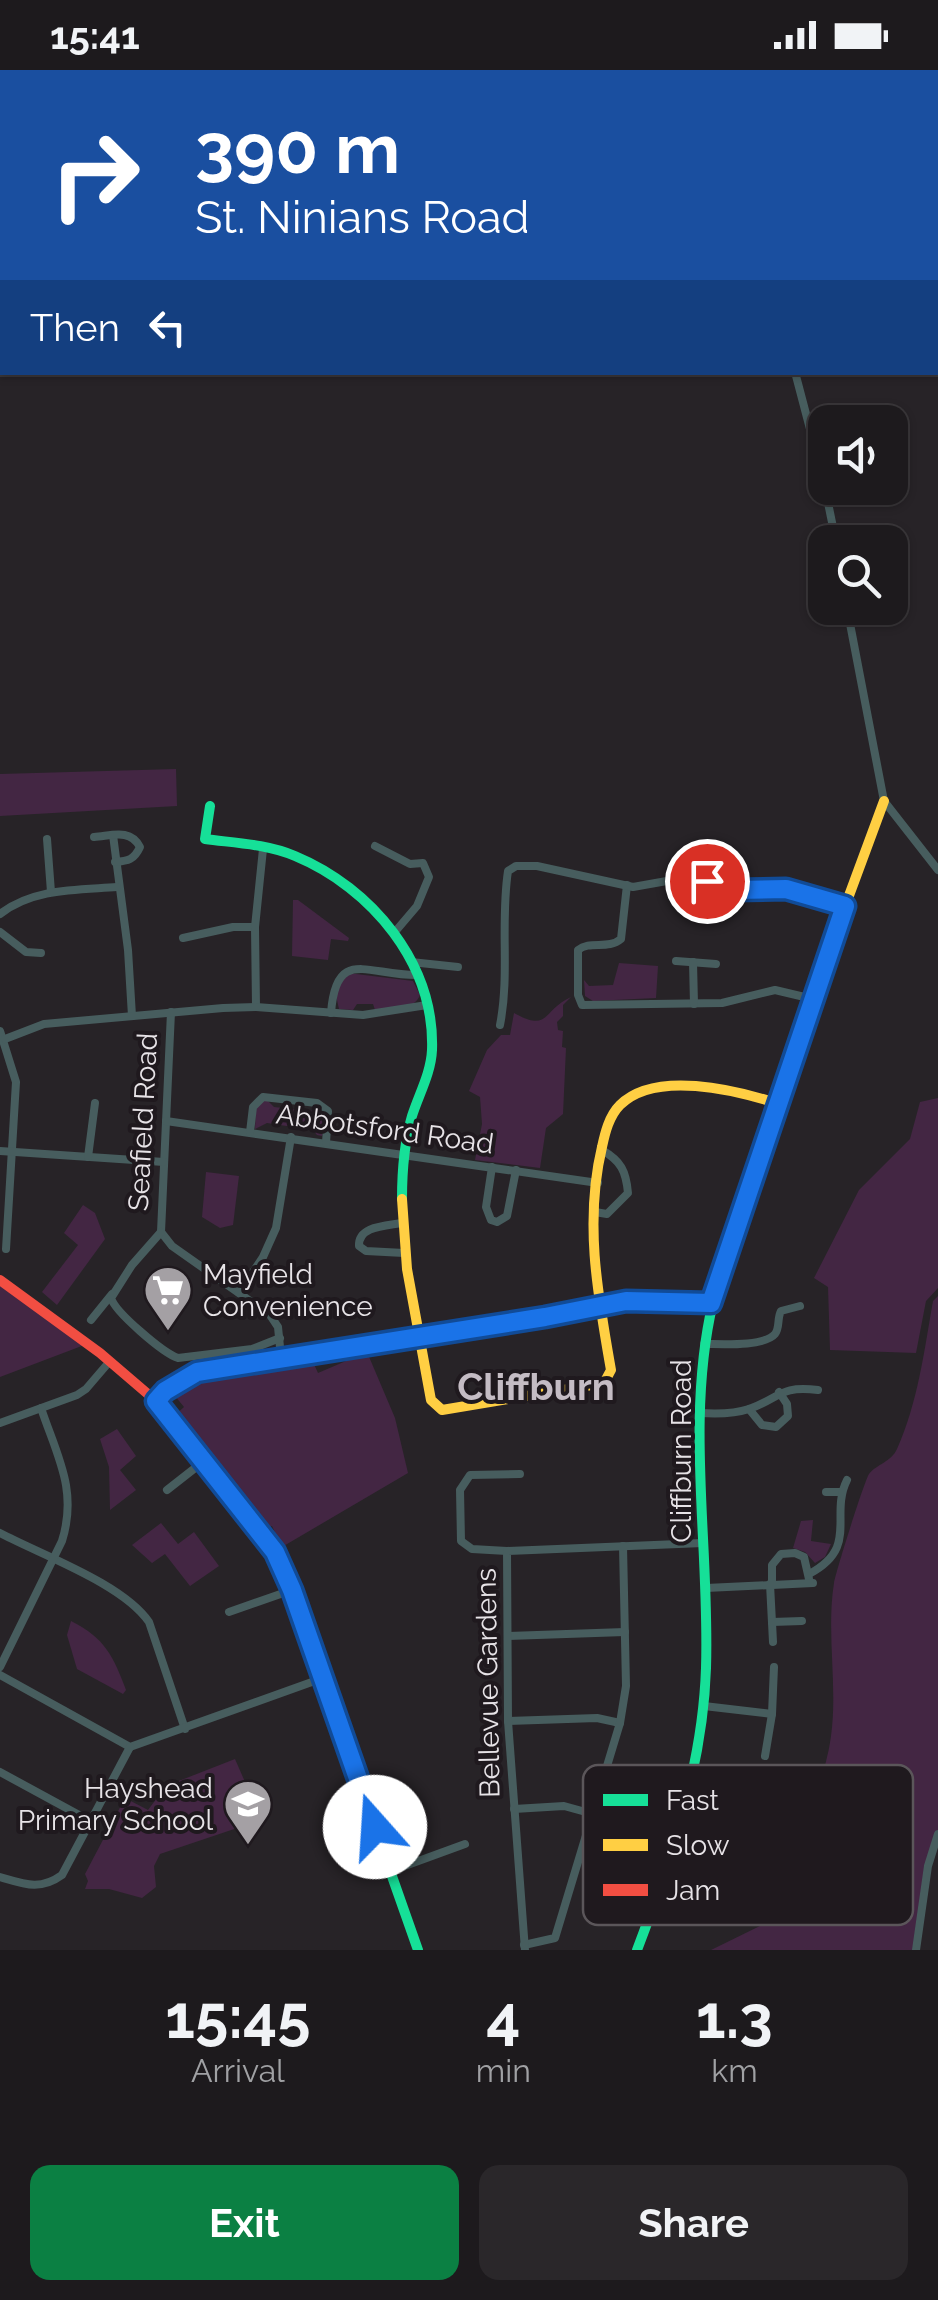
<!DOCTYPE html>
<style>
:root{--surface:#1d1a1d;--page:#2a272a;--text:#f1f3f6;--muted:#a0a1a4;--line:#3b383b;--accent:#0b8043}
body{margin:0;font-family:Raleway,sans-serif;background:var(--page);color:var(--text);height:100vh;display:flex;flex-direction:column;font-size:38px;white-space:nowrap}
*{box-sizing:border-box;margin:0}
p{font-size:32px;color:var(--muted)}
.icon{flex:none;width:55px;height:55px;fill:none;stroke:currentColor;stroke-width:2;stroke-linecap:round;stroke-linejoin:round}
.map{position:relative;height:1880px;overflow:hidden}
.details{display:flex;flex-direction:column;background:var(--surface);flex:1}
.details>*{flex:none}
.hud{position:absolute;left:0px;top:0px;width:940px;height:305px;box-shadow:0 2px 8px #0004,0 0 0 2px var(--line);background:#1a4fa0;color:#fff;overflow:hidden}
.fabs{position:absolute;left:808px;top:335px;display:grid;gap:20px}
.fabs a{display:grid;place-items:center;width:100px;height:100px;border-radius:20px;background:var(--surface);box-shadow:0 2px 8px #0004,0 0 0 2px var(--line);font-size:50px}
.pin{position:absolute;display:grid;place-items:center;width:85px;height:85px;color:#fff;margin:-42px;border:5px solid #fff;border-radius:50%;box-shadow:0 2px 10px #0007}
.me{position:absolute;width:110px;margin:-55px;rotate:341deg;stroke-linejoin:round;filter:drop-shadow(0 0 8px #0008)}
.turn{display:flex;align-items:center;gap:35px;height:210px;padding:0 30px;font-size:45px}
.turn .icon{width:130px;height:130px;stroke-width:2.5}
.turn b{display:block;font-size:70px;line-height:85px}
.then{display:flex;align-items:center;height:95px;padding:0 30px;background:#0003;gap:20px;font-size:38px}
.eta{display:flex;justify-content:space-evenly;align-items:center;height:170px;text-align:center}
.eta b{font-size:60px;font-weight:700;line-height:70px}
.cta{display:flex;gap:20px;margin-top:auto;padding:20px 30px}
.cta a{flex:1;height:115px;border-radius:20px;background:var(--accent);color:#fff;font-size:40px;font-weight:700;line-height:115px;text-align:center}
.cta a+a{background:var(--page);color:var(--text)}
.status{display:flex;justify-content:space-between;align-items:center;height:70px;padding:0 50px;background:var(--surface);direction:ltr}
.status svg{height:28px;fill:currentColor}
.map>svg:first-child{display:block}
.green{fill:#432643}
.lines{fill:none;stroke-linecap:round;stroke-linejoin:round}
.street{stroke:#475d5e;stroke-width:8}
.fast{stroke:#16e098;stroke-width:10}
.slow{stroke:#ffcf43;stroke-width:10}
.jam{stroke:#f24e42;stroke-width:10}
.route-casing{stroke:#114b97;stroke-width:25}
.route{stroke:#1a73e8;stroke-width:18}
.labels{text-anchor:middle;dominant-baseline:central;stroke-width:8;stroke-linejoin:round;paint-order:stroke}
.street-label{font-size:28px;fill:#e7e3e7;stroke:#1f191e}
.poi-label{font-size:28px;fill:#e7e3e7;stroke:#1f191e;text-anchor:start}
.district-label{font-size:38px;font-weight:bold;fill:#c4bcc4;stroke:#1f191e}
.key{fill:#1f191e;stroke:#5b565a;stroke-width:2.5}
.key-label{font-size:28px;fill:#e7e3e7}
</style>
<div class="status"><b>15:41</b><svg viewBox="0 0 49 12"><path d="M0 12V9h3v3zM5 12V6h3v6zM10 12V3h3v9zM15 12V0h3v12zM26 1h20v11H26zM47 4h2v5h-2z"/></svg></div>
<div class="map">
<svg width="938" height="1880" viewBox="0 0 938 1880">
<rect width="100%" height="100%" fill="#272327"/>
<!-- green -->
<g class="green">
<polygon points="176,699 177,736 0,746 0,704"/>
<polygon points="293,830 298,830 349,868 348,871 331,869 328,890 292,886"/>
<polygon points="619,893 658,896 656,928 593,931 585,926 584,910 589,916 613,915"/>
<path d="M348,903L413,911L420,925C414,941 390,938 375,940L373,934H357L353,940L339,939L334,917Z"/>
<path d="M571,927L563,935V946L557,952L558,960L563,961L562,977L566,978L563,1044L546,1058L540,1098L475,1090L482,1054L480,1027L469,1021L487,980L501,965H510L514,943C550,963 542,940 571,927Z"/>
<polygon points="938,1028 938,1218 926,1231 916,1283 830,1280 828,1217 814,1208 859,1120 910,1069 920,1032"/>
<polygon points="266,1029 274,1037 311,1041 316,1036 326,1050 322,1066 317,1065 313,1060 267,1053 255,1059 256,1037"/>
<polygon points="206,1102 239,1106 233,1155 220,1158 202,1147"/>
<polygon points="83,1135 95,1143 105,1169 57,1235 42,1222 78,1175 64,1163"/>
<polygon points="0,1210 87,1274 0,1307"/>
<path d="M938,1226V1770L928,1796L919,1880H711L813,1830C790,1784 825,1714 831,1666C838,1616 826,1563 834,1513C836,1501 864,1412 869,1404C877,1394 891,1392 897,1379C918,1332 924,1282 933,1231Z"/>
<path d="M367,1282L395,1348L408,1403L282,1477L272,1456L265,1459L175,1345L184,1337L175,1326C214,1298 267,1298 313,1292L318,1303Z"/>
<polygon points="117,1359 136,1386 120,1400 136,1420 110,1440 109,1397 100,1369"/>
<polygon points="813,1450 811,1471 831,1474 825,1487 815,1493 805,1482 793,1478 801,1451"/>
<polygon points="161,1453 178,1474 194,1462 219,1496 190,1516 165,1484 152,1493 132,1475"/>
<path d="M71,1551C105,1568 113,1586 126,1620L123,1624L77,1599L67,1565Z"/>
<polygon points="235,1689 259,1744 255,1752 160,1784 154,1796 156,1817 142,1828 109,1819 85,1819 88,1811 85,1804 125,1728 148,1740 166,1716"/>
</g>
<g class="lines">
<!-- street -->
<g class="street">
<polyline points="529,0 529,2"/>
<polyline points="795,302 825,416"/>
<polyline points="825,418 836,472"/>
<polyline points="847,538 884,731 938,800"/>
<polyline points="113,765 128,880 132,946"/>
<path d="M94,767C111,766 130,758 140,777C134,790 128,791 115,792"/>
<polyline points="47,769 51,822"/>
<polyline points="375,776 410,794 423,793 429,807 417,836 394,863"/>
<path d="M627,815L621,869C608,880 590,870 578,880V925L582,935L722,933L775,920L813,929"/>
<path d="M0,844C33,818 77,820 117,817"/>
<polyline points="0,862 26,882 41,883"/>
<polyline points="183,868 233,857 255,857"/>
<polyline points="676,891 716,894"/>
<polyline points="411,892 458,897"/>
<polyline points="693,892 694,934"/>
<polyline points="256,937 255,857 263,779"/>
<polyline points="171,942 161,1162 172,1176 270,1245 278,1257 281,1287"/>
<path d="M331,943C336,877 367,905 416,905"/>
<path d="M500,955C510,904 500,853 508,801L516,796H537L633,817L678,809L707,811L732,820L786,819L845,836"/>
<polyline points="0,961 16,1012 6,1179"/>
<polyline points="5,969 44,954 223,938 256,937 363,945 427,935"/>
<polyline points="166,1051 598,1113"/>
<polyline points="250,1062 253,1037 263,1027 317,1033 328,1041 326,1073"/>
<polyline points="0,1081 164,1092"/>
<polyline points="88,1087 95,1033"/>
<polyline points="492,1097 486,1137 491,1150 497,1152 507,1146 516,1100"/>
<path d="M595,1142L607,1144L628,1123C626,1101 621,1091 602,1080"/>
<path d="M402,1153C386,1156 358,1156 359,1176L366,1181L404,1183"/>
<path d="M161,1162L132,1195L111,1228C115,1242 163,1283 178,1288L252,1279L280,1268"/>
<polyline points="239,1223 263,1187 276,1158 291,1067"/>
<polyline points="91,1250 112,1224"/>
<path d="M704,1274C720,1274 764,1277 775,1264C780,1258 777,1248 781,1241L800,1236"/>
<polyline points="156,1331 184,1308 223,1297 545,1247 626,1231 711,1233"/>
<polyline points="749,1339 762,1355 776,1357 788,1346 787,1334 779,1322"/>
<path d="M700,1343C716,1344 734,1344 749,1339C780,1328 780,1315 818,1320"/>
<polyline points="0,1353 77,1325 86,1319 110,1291"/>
<polyline points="167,1420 204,1391"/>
<polyline points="826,1422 841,1422"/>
<path d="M0,1463C44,1486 123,1514 149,1552L185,1659"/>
<polyline points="507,1481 472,1479 461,1471 460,1420 470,1405 520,1404"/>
<path d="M809,1504C860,1477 829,1446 847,1410"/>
<polyline points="770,1514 773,1572"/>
<polyline points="772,1514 772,1495 781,1484 795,1483 804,1487 809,1509"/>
<polyline points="706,1518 813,1513"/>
<polyline points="229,1542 292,1520"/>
<polyline points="772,1552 802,1551"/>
<polyline points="508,1566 625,1562"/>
<path d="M0,1597L62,1471C78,1420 57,1386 41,1338"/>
<polyline points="0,1605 130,1677 323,1608"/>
<polyline points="704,1636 772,1644"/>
<polyline points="508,1651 597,1648 620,1653"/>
<polyline points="765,1686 772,1644 774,1597"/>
<polyline points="0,1702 92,1752"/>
<polyline points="747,1736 753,1717"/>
<polyline points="514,1739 564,1736 593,1744"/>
<polyline points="673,1766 742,1790"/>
<polyline points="731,1786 747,1736 777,1745"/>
<polyline points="391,1801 465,1774"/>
<path d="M0,1807C24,1814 40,1821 62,1805L130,1677"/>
<polyline points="524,1875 555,1868 620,1653 626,1616 623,1476"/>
<polyline points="525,1880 508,1651 507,1481 703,1473"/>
<polyline points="916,1880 928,1796 938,1764"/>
</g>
<!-- fast -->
<g class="fast">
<path d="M210,736L205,769C235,773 267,774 295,786C372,818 435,894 432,980C431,1003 419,1024 412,1046C404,1073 402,1101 402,1129"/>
<polyline points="289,1514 418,1880"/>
<path d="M637,1880C671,1791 703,1694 706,1598C710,1476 685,1352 713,1232"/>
</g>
<!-- slow -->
<g class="slow">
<path d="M402,1129L407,1199L431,1330L442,1340L604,1313L611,1300C598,1226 584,1152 602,1077C605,1063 609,1046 620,1035C655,1000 735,1020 776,1033"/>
<polyline points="713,1232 820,904 884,731"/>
</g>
<!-- jam -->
<polyline class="jam" points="0,1210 100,1283 156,1331 275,1482 289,1514"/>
</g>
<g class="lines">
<!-- route casing -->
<g class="route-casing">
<polyline id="route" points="375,1757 292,1520 275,1482 156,1331 165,1321 197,1302 545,1247 626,1231 711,1233 845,836 786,819 732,820 707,811"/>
</g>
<!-- route -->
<use href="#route" class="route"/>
</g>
<!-- icons -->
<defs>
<g id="supermarket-pin" transform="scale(2.5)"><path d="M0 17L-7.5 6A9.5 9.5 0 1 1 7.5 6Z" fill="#a4a0a4" stroke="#1f191e"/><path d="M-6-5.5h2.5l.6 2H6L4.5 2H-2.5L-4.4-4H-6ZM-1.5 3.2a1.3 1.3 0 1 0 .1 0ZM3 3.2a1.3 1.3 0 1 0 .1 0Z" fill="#fff"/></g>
<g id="school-pin" transform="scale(2.5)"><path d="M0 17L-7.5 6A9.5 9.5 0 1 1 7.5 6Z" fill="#a4a0a4" stroke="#1f191e"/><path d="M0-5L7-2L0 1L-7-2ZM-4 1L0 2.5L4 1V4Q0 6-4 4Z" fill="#fff"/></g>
</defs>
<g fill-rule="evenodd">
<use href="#supermarket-pin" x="168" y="1220"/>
<use href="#school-pin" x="248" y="1734"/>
</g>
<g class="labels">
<!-- street labels -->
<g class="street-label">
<text transform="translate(143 1052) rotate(-87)">Seafield Road</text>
<text transform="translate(385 1059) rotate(8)">Abbotsford Road</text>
<text transform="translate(681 1381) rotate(-90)">Cliffburn Road</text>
<text transform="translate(488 1613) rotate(-91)">Bellevue Gardens</text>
</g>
<!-- poi labels -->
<g class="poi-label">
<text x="203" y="1204">Mayfield<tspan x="203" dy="32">Convenience</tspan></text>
<text x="213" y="1718" text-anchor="end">Hayshead<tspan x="213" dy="32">Primary School</tspan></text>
</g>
<!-- district labels -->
<g class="district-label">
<text x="536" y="1316">Cliffburn</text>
</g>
</g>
<!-- legend -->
<rect x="583" y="1695" width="330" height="160" rx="15" class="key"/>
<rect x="603" y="1724" width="45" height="12" fill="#16e098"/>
<rect x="603" y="1769" width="45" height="12" fill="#ffcf43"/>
<rect x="603" y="1814" width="45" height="12" fill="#f24e42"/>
<g class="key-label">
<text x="666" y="1740">Fast</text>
<text x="666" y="1785">Slow</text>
<text x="666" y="1830">Jam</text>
</g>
</svg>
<div class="fabs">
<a><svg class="icon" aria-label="sound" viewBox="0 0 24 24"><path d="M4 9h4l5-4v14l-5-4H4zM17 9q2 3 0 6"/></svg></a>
<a><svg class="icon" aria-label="search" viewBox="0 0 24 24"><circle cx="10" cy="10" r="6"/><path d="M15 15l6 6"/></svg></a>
</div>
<div class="pin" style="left:707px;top:811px;background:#d93025"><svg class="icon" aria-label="arrive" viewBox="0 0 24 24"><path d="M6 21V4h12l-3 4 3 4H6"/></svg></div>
<svg class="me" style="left:375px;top:1757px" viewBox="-20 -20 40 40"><circle r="19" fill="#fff"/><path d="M0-13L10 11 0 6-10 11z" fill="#1a73e8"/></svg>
<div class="hud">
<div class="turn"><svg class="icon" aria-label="right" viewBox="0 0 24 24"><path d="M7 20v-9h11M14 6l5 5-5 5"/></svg><div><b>390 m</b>St. Ninians Road</div></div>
<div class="then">Then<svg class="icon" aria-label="left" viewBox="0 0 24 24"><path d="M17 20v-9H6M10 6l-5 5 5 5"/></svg></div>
</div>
</div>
<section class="details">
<div class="eta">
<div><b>15:45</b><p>Arrival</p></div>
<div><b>4</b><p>min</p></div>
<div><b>1.3</b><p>km</p></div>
</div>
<div class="cta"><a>Exit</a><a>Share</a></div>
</section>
